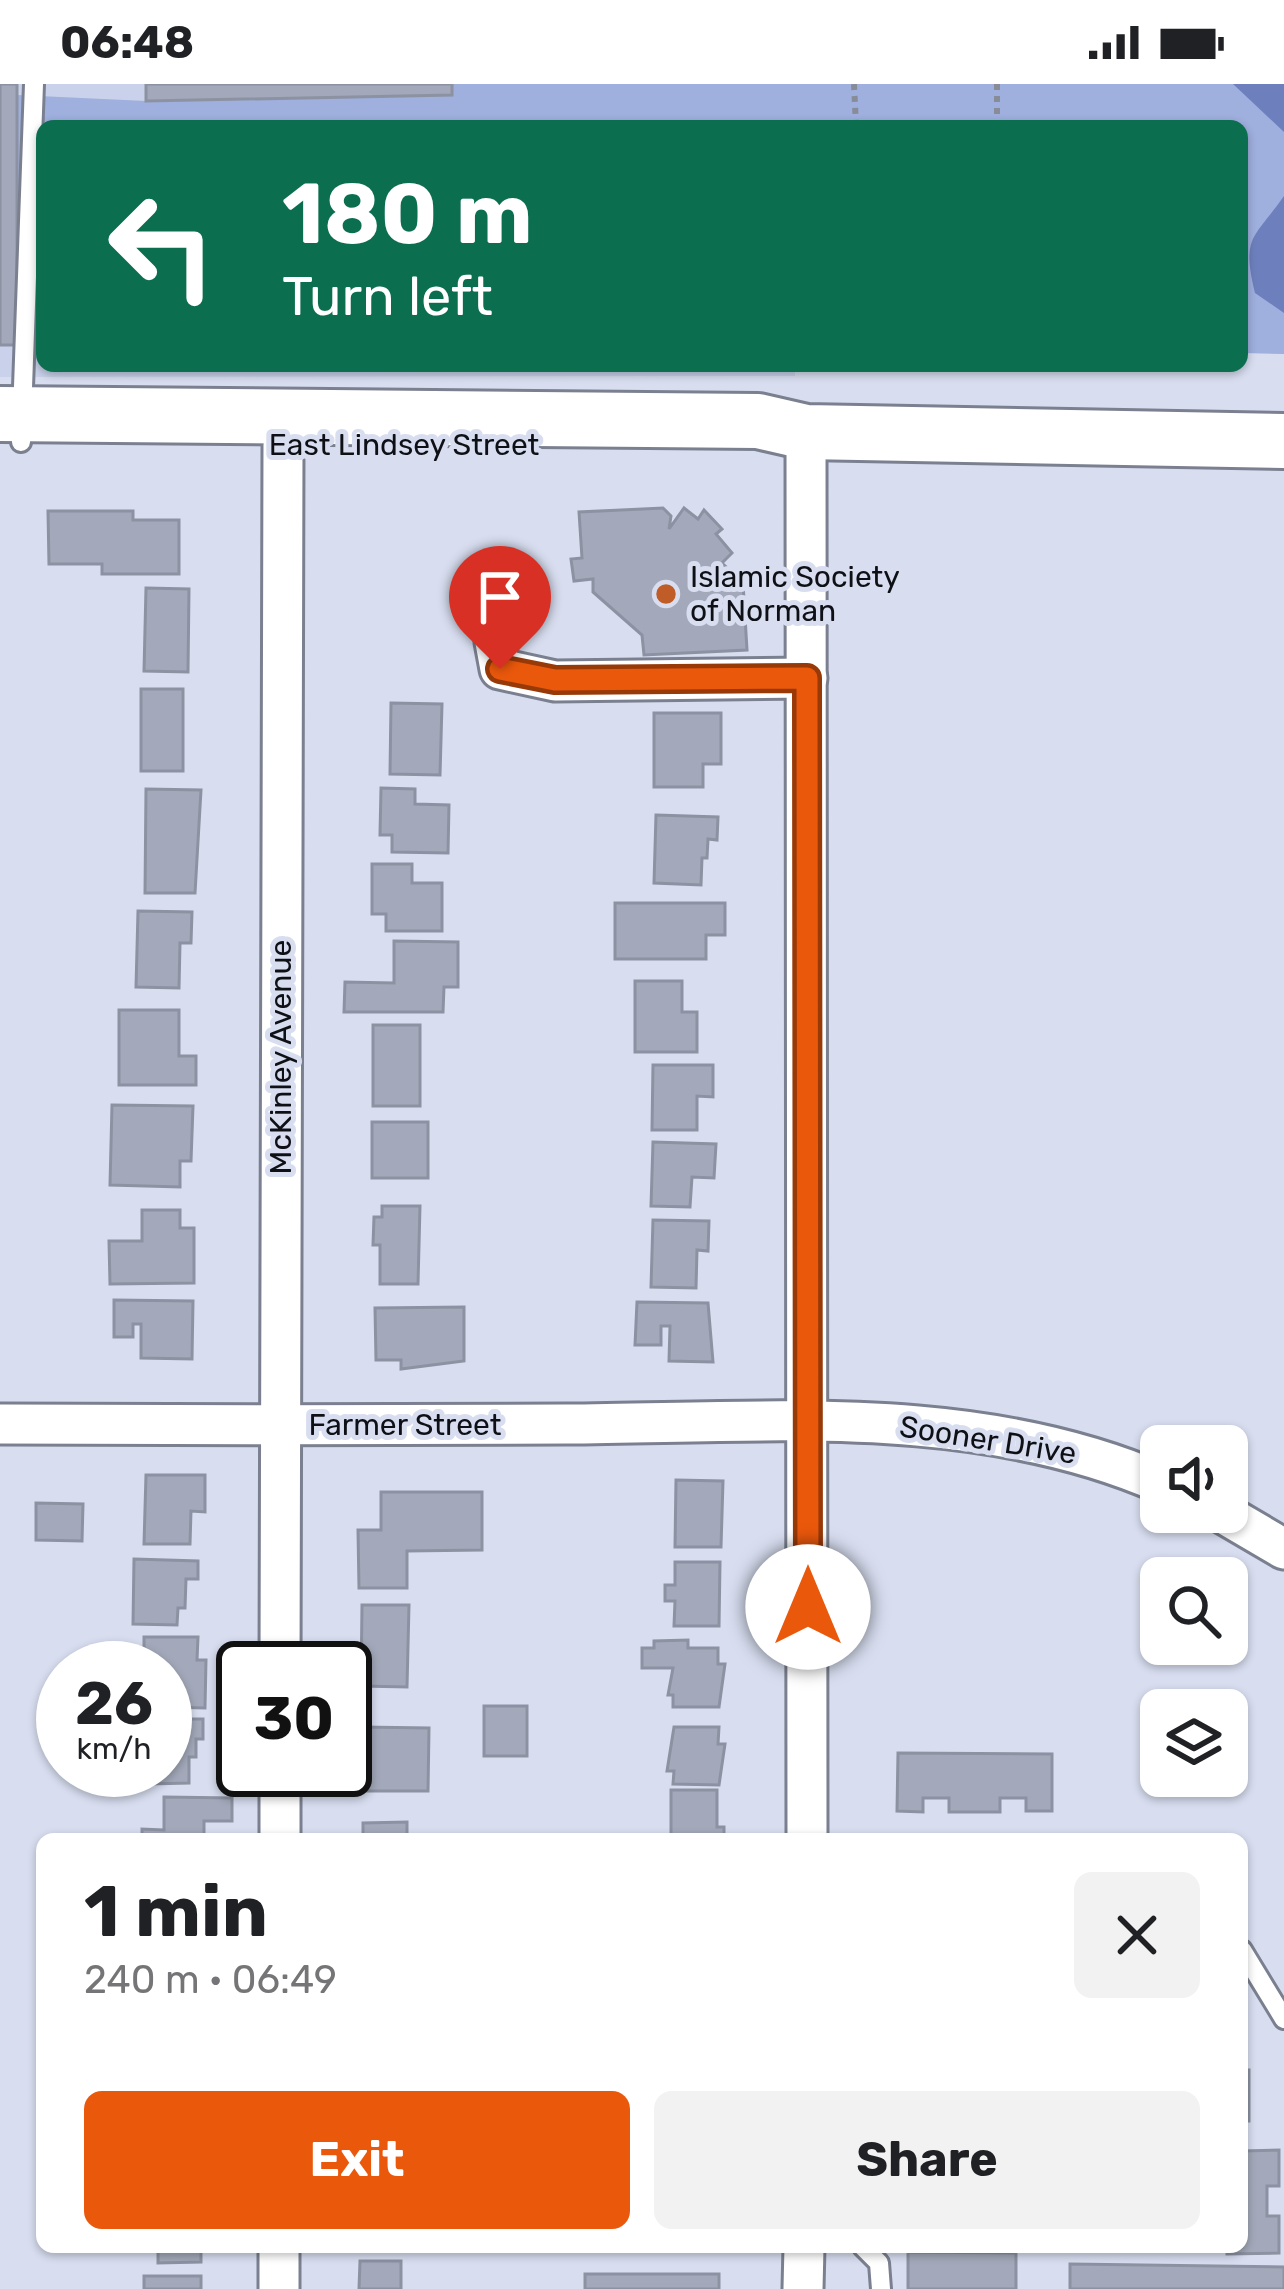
<!DOCTYPE html>
<meta charset="utf-8">
<style>
:root{--surface:#fff;--page:#f2f2f2;--text:#202124;--muted:#757577;--accent:#ea580c}
body{margin:0;font-family:Rubik,sans-serif;background:var(--page);color:var(--text);height:100vh;display:flex;flex-direction:column;font-size:45px;white-space:nowrap}
*{box-sizing:border-box;margin:0}
p{font-size:39px;color:var(--muted)}
.icon{flex:none;width:66px;height:66px;fill:none;stroke:currentColor;stroke-width:2;stroke-linecap:round;stroke-linejoin:round}
.map{position:relative;flex:1;overflow:hidden}
.panel{position:absolute;left:36px;top:1749px;width:1212px;height:420px;display:flex;flex-direction:column;background:var(--surface);border-radius:18px;box-shadow:0 3px 9px #0004}
.panel>*{flex:none}
.top-card{position:absolute;left:36px;top:36px;width:1212px;height:252px;border-radius:18px;box-shadow:0 3px 9px #0004;background:#0b6e4f;color:#fff;overflow:hidden}
.controls{position:absolute;left:1140px;top:1341px;display:grid;gap:24px}
.controls a{display:grid;place-items:center;width:108px;height:108px;border-radius:18px;background:var(--surface);box-shadow:0 3px 9px #0004;font-size:60px}
.speed{position:absolute;left:36px;top:1557px;display:flex;gap:24px;font-size:60px;font-weight:700;text-align:center}
.speed>*{display:grid;place-content:center;width:156px;height:156px;border-radius:50%;background:var(--surface);box-shadow:0 3px 9px #0004;line-height:1}
.speed small{font-size:30px;font-weight:400}
.speed .limit{border:6px solid #111;border-radius:18px;background:#fff;color:#111}
.pin{position:absolute;display:grid;place-items:center;width:102px;height:102px;color:#fff;margin:-123px -51px;border-radius:50% 50% 50% 0;rotate:-45deg;box-shadow:0 0 12px #0007}
.pin .icon{rotate:45deg}
.me{position:absolute;width:132px;margin:-66px;rotate:0deg;stroke-linejoin:round;filter:drop-shadow(0 0 9px #0008)}
.turn{display:flex;align-items:center;gap:42px;height:252px;padding:0 48px;font-size:54px}
.turn .icon{width:156px;height:156px;stroke-width:2.5}
.turn b{display:block;font-size:84px;line-height:102px}
.round{display:grid;place-items:center;flex:none;width:126px;height:126px;border-radius:18px;background:var(--page)}
.head{display:flex;align-items:center;justify-content:space-between;height:204px;padding:0 48px}
h1{font-size:72px;font-weight:700;line-height:90px}
.action{display:flex;gap:24px;margin-top:auto;padding:24px 48px}
.action a{flex:1;height:138px;border-radius:18px;background:var(--accent);color:#fff;font-size:48px;font-weight:700;line-height:138px;text-align:center}
.action a+a{background:var(--page);color:var(--text)}
.status{display:flex;justify-content:space-between;align-items:center;height:84px;padding:0 60px;background:var(--surface);direction:ltr}
.status svg{height:33px;fill:currentColor}
.map>svg:first-child{display:block}
.built{fill:#c9d2ea}
.green{fill:#9fafde}
.water{fill:#6d80bd}
.building{fill:#a3a9ba;stroke:#8c92a2;stroke-width:3}
.lines{fill:none;stroke-linecap:round;stroke-linejoin:round}
.lane-casing{stroke:#7b8090;stroke-width:24}
.street-casing{stroke:#7b8090;stroke-width:45}
.secondary-casing{stroke:#7b8090;stroke-width:60}
.path{stroke:#888c99;stroke-width:6;stroke-dasharray:6 6;stroke-linecap:butt}
.lane{stroke:#fff;stroke-width:18}
.street{stroke:#fff;stroke-width:39}
.secondary{stroke:#fff;stroke-width:54}
.route-casing{stroke:#983908;stroke-width:30}
.route{stroke:#ea580c;stroke-width:21}
.poi-dot{fill:#c05c27;stroke:#d8def0;stroke-width:4.5}
.labels{text-anchor:middle;dominant-baseline:central;stroke-width:10;stroke-linejoin:round;paint-order:stroke}
.street-label{font-size:30px;fill:#0e1016;stroke:#d8def0}
.poi-label{font-size:30px;fill:#0e1016;stroke:#d8def0;text-anchor:start}
</style>
<div class="status"><b>06:48</b><svg viewBox="0 0 49 12"><path d="M0 12V9h3v3zM5 12V6h3v6zM10 12V3h3v9zM15 12V0h3v12zM26 1h20v11H26zM47 4h2v5h-2z"/></svg></div>
<div class="map">
<svg width="1284" height="2205" viewBox="0 0 1284 2205">
<rect width="100%" height="100%" fill="#d8def0"/>
<!-- built -->
<polygon class="built" points="0,0 793,0 42,42 42,282 795,282 795,292 0,293"/>
<!-- green -->
<polygon class="green" points="452,0 1284,0 1284,270 1242,269 1242,42 42,42 42,261 17,261 17,11 146,17 451,11"/>
<!-- water -->
<g class="water">
<polygon points="1233,0 1284,0 1284,48"/>
<path d="M1284,112V229L1255,209C1241,151 1254,155 1284,112Z"/>
</g>
<!-- building -->
<g class="building">
<rect x="0" y="0" width="17" height="261"/>
<polygon points="146,0 452,0 452,11 146,17"/>
<polygon points="663,424 671,432 669,445 684,424 698,435 704,426 722,445 716,450 732,469 722,479 743,499 747,566 644,571 642,551 593,508 593,495 574,497 571,475 582,474 579,428"/>
<polygon points="48,427 133,427 133,436 179,436 179,490 102,490 102,480 49,480"/>
<polygon points="146,504 189,505 188,588 144,587"/>
<rect x="141" y="605" width="42" height="82"/>
<polygon points="391,619 442,620 440,691 390,690"/>
<polygon points="654,629 721,629 721,680 703,680 703,703 654,703"/>
<polygon points="381,704 415,705 415,720 449,721 448,769 392,768 392,751 380,751"/>
<polygon points="146,705 201,706 195,809 145,809"/>
<polygon points="656,731 718,733 717,756 708,755 707,774 702,774 701,801 654,799"/>
<polygon points="372,780 412,780 412,799 442,799 442,847 386,847 386,830 372,830"/>
<polygon points="615,819 725,819 725,851 706,851 706,875 615,875"/>
<polygon points="138,827 192,828 191,859 180,859 179,904 136,903"/>
<polygon points="394,857 458,858 458,903 444,903 443,928 344,928 345,898 394,899"/>
<polygon points="635,897 682,897 682,928 697,928 697,968 635,968"/>
<polygon points="119,926 179,926 179,972 196,972 196,1001 119,1001"/>
<rect x="373" y="941" width="47" height="81"/>
<polygon points="653,981 713,981 713,1013 697,1012 697,1046 652,1046"/>
<polygon points="112,1021 193,1022 191,1077 180,1077 180,1103 110,1101"/>
<rect x="372" y="1038" width="56" height="56"/>
<polygon points="653,1058 716,1060 714,1094 692,1093 690,1123 651,1122"/>
<polygon points="382,1122 420,1122 418,1200 380,1200 380,1161 373,1161 374,1133 382,1133"/>
<polygon points="142,1126 180,1126 180,1144 194,1144 194,1199 110,1200 109,1157 142,1157"/>
<polygon points="653,1136 709,1137 708,1167 697,1166 696,1204 651,1203"/>
<polygon points="114,1216 193,1217 192,1275 141,1274 141,1240 133,1240 133,1253 114,1253"/>
<polygon points="637,1218 708,1219 713,1278 669,1277 670,1242 661,1242 661,1261 635,1261"/>
<polygon points="464,1223 464,1277 401,1285 401,1276 376,1276 375,1224"/>
<polygon points="146,1391 205,1391 205,1428 191,1427 190,1460 144,1460"/>
<polygon points="676,1396 723,1397 721,1463 675,1463"/>
<polygon points="381,1408 482,1408 482,1466 407,1467 407,1504 359,1504 358,1446 381,1446"/>
<polygon points="36,1419 83,1420 82,1457 36,1456"/>
<polygon points="134,1475 198,1477 198,1495 186,1495 185,1524 178,1524 177,1541 133,1540"/>
<polygon points="675,1478 720,1478 719,1542 674,1542 675,1517 665,1517 665,1501 675,1501"/>
<polygon points="362,1521 409,1521 407,1603 361,1602"/>
<polygon points="144,1553 198,1553 197,1576 206,1576 205,1624 165,1623 165,1584 144,1584"/>
<polygon points="688,1556 688,1564 718,1564 718,1580 725,1580 719,1623 673,1623 673,1611 668,1611 673,1584 642,1584 642,1564 654,1564 654,1557"/>
<rect x="484" y="1622" width="43" height="50"/>
<polygon points="165,1635 203,1635 203,1655 196,1655 196,1673 189,1673 189,1699 149,1700 148,1686 165,1686"/>
<polygon points="361,1643 429,1644 428,1707 360,1707"/>
<polygon points="674,1643 719,1643 718,1660 725,1660 719,1701 673,1700 674,1687 667,1687"/>
<polygon points="898,1669 1052,1670 1052,1727 1026,1727 1026,1714 1000,1714 1000,1728 949,1728 949,1714 923,1714 923,1728 897,1727"/>
<polygon points="671,1706 717,1706 717,1743 724,1743 724,1755 664,1755 671,1753"/>
<polygon points="164,1713 232,1714 232,1737 204,1737 204,1755 212,1755 142,1755 142,1745 164,1746"/>
<polygon points="407,1738 407,1755 363,1755 363,1739"/>
<rect x="1242" y="1986" width="7" height="51"/>
<polygon points="1279,2066 1279,2102 1267,2102 1267,2132 1279,2132 1279,2169 1227,2170 1227,2163 1242,2163 1242,2067"/>
<polygon points="158,2163 201,2163 201,2178 158,2179"/>
<polygon points="908,2168 1016,2169 1016,2205 908,2205"/>
<polygon points="360,2177 401,2177 401,2205 359,2205"/>
<polygon points="1070,2180 1284,2183 1284,2205 1070,2205"/>
<rect x="585" y="2190" width="134" height="15"/>
<rect x="144" y="2192" width="57" height="13"/>
</g>
<g class="lines">
<!-- lane casing -->
<g class="lane-casing">
<g id="lane">
<polyline points="21,358 34,0"/>
<polyline points="1242,1866 1284,1935"/>
<polyline points="863,2163 879,2179 881,2205"/>
</g>
</g>
<!-- street casing -->
<g class="street-casing">
<g id="street">
<polyline points="806,348 807,1755"/>
<polyline points="495,558 500,585 555,597 807,594"/>
<path d="M0,1340C189,1341 377,1341 566,1340C764,1339 976,1318 1161,1399"/>
<polyline points="1221,1428 1284,1465"/>
<polyline points="280,1584 283,361"/>
<polyline points="280,1755 280,1686"/>
<polyline points="279,2205 279,2163"/>
<polyline points="803,2205 804,2163"/>
</g>
</g>
<!-- secondary casing -->
<g class="secondary-casing">
<polyline id="secondary" points="0,330 758,337 806,348 1284,357"/>
</g>
<!-- path -->
<g class="path">
<polyline points="854,0 856,42"/>
<polyline points="997,0 997,42"/>
</g>
<!-- lane -->
<use href="#lane" class="lane"/>
<!-- street -->
<use href="#street" class="street"/>
<!-- secondary -->
<use href="#secondary" class="secondary"/>
</g>
<g class="lines">
<!-- route casing -->
<g class="route-casing">
<polyline id="route" points="500,585 555,596 807,594 808,1523"/>
</g>
<!-- route -->
<use href="#route" class="route"/>
</g>
<!-- markers -->
<circle class="poi-dot" cx="666" cy="510" r="12"/>
<g class="labels">
<!-- street labels -->
<g class="street-label">
<text x="404" y="361">East Lindsey Street</text>
<text transform="translate(281 973) rotate(-90)">McKinley Avenue</text>
<text x="405" y="1341">Farmer Street</text>
<text transform="translate(988 1356) rotate(9)">Sooner Drive</text>
</g>
<!-- poi labels -->
<g class="poi-label">
<text x="690" y="493">Islamic Society<tspan x="690" dy="34">of Norman</tspan></text>
</g>
</g>
</svg>
<div class="controls">
<a><svg class="icon" aria-label="sound" viewBox="0 0 24 24"><path d="M4 9h4l5-4v14l-5-4H4zM17 9q2 3 0 6"/></svg></a>
<a><svg class="icon" aria-label="search" viewBox="0 0 24 24"><circle cx="10" cy="10" r="6"/><path d="M15 15l6 6"/></svg></a>
<a><svg class="icon" aria-label="layers" viewBox="0 0 24 24"><path d="M12 4l9 5-9 5-9-5zM3 14l9 5 9-5"/></svg></a>
</div>
<div class="speed"><div>26<small>km/h</small></div><div class="limit">30</div></div>
<div class="pin" style="left:500px;top:585px;background:#d93025"><svg class="icon" aria-label="arrive" viewBox="0 0 24 24"><path d="M6 21V4h12l-3 4 3 4H6"/></svg></div>
<svg class="me" style="left:808px;top:1523px" viewBox="-20 -20 40 40"><circle r="19" fill="#fff"/><path d="M0-13L10 11 0 6-10 11z" fill="#ea580c"/></svg>
<div class="top-card">
<div class="turn"><svg class="icon" aria-label="left" viewBox="0 0 24 24"><path d="M17 20v-9H6M10 6l-5 5 5 5"/></svg><div><b>180 m</b>Turn left</div></div>
</div>
<section class="panel">
<div class="head"><div><h1>1 min</h1><p>240 m · 06:49</p></div><a class="round"><svg class="icon" aria-label="close" viewBox="0 0 24 24"><path d="M6 6l12 12M18 6L6 18"/></svg></a></div>
<div class="action"><a>Exit</a><a>Share</a></div>
</section>
</div>
